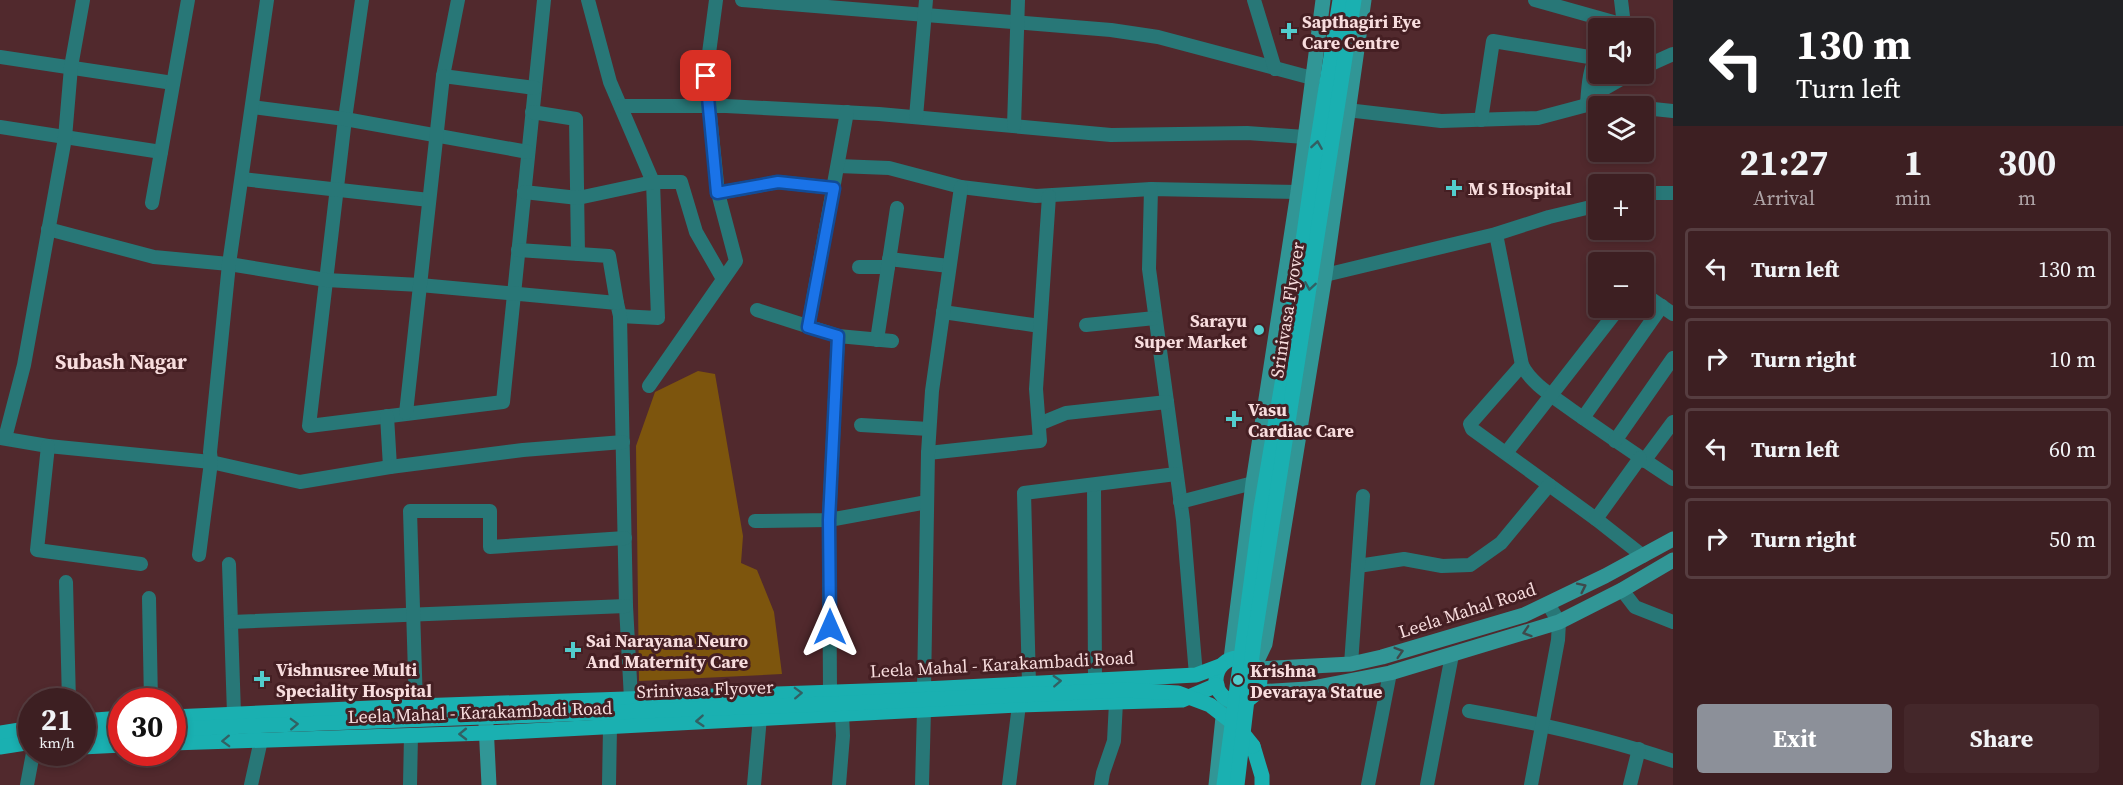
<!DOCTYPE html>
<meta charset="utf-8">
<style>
:root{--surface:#3d1f22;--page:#44272a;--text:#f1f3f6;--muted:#ada2a5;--line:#563d40;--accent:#8c9099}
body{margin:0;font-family:"Source Serif 4",serif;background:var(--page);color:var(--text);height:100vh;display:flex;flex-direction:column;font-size:22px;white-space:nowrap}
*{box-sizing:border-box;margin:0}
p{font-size:20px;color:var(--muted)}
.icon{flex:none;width:33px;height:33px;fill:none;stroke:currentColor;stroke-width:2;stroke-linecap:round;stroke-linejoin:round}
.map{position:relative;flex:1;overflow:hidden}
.details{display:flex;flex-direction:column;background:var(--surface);width:450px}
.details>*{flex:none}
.hud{background:#202124;color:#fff;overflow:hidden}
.fabs{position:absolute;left:1588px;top:18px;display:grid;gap:12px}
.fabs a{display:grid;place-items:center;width:66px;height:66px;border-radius:6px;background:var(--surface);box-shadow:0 3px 9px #0003,0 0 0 2px var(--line);font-size:30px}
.speed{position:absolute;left:18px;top:688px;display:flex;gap:12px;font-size:30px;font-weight:700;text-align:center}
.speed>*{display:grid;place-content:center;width:78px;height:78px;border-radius:50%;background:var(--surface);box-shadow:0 3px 9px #0003,0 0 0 2px var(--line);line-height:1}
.speed small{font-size:15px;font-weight:400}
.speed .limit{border:9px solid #d22;background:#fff;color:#111}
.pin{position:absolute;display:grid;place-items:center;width:51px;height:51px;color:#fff;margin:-26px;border-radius:12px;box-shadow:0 3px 9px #0006}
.me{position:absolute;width:66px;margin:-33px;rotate:0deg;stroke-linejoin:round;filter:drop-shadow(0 0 4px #0008)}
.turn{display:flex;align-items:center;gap:21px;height:126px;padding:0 24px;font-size:27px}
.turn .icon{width:78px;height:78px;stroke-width:2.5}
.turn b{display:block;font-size:42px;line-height:51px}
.eta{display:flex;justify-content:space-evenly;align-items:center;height:102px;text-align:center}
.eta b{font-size:36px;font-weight:700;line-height:42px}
.primary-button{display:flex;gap:12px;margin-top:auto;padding:12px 24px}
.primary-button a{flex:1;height:69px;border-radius:6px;background:var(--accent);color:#fff;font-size:24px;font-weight:700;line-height:69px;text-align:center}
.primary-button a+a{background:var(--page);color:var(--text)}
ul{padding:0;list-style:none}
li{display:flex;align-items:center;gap:18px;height:81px;margin:0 12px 9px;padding:0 12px;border:3px solid var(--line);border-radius:6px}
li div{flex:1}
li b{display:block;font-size:22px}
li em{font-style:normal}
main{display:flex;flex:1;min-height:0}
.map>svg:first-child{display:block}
.green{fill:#7d550d}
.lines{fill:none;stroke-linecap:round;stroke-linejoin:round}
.street{stroke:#287777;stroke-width:14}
.secondary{stroke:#319696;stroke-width:15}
.primary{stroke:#1ab0b1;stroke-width:15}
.primary-bridge{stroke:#1ab0b1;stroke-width:15}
.oneway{stroke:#326063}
.oneway2{stroke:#3e494b}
.route-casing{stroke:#114b97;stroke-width:15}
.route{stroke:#1a73e8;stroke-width:10}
.poi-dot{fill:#52cdcd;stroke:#451f23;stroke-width:2}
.labels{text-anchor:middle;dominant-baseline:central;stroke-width:6;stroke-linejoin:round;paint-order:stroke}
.poi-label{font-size:18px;font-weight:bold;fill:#f8ddde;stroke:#451f23;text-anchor:start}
.street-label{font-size:18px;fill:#f8ddde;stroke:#451f23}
.quarter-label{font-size:21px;font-weight:bold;fill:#f8ddde;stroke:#451f23}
</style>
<main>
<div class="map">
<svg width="1673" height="785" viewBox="0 0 1673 785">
<rect width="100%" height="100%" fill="#51292d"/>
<!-- green -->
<polygon class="green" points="698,371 715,374 743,536 741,563 757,570 774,612 782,674 639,681 636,446 655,392"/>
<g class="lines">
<!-- street -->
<g class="street">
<polyline points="362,0 345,119 309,426 503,402 544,0"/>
<polyline points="458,0 443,76 535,88"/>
<polyline points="588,0 610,82 653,182 658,318 620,316"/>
<polyline points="742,0 1111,30 1158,37 1312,78"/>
<polyline points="1254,0 1275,69"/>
<polyline points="1535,0 1624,25"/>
<polyline points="1621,0 1624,25 1621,28"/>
<polyline points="0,57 173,83"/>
<polyline points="1644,67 1673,54"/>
<polyline points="1588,98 1630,74"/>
<path d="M1587,105C1588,90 1589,65 1599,54"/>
<polyline points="621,106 726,106 879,114 1111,135 1247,133 1305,137"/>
<polyline points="252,107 345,119 528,152"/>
<polyline points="1644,108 1673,111"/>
<polyline points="1347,110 1441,121 1538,118 1587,105 1616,106"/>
<polyline points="532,112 576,119 578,254"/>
<polyline points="916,117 926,0"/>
<polyline points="1481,120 1493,41 1595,58"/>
<polyline points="1014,126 1018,0"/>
<polyline points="0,127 161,152"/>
<polyline points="838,166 889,168 961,187 1036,196 1151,189 1298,192"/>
<polyline points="242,179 429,200"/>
<polyline points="1151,189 1149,269 1183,520 1196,675"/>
<polyline points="524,192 578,198 653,182 681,182 696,232 723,279"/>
<polyline points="718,193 778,182 834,188"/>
<polyline points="1644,193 1673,193"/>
<polyline points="152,203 188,0"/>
<polyline points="48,229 154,257 229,264 326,280 420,285 617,303 620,316 626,606 631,699"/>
<path d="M1496,234L1522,365C1531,384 1556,398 1573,411C1606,434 1639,457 1673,479"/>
<polyline points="518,250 609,256 617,303"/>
<polyline points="889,259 949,266"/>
<polyline points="859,267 888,267"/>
<polyline points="1325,275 1496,234 1549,217 1599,205"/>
<polyline points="1644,294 1673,314"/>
<polyline points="757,310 838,336 892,341"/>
<polyline points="943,312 1040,326"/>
<polyline points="1086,325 1155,318"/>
<polyline points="808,327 847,112"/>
<polyline points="877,340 897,208"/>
<polyline points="1522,365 1470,424 1472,429 1596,519 1643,556"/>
<polyline points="649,386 736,261 718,193 706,76 716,0"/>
<polyline points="406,413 443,76"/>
<polyline points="387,416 390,467"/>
<polyline points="1583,418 1662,306"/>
<polyline points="1039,424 1066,413 1167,402"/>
<polyline points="861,425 929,429"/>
<polyline points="0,438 48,446 211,462 300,482 390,467 523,450 623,442"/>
<polyline points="5,438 24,365 65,138 71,67 83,0"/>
<polyline points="1615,441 1673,358"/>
<polyline points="48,446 37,550 141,564"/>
<polyline points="928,453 1040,441 1036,389 1049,196"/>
<polyline points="1506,453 1619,308"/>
<polyline points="1644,461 1673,422"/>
<polyline points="1094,485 1095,679"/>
<polyline points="1180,502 1253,483"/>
<polyline points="1596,519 1640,458"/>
<polyline points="755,521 829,520 927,502"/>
<polyline points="199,555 211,462 210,452 229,264 267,0"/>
<polyline points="229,564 234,714"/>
<polyline points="1358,566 1404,559 1442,566 1470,565 1501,543 1549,485"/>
<polyline points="66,582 69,702"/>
<polyline points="1622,590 1635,607 1673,622"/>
<polyline points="149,598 151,702"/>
<polyline points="231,622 626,606"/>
<polyline points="1351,664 1363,496"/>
<polyline points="1029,683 1024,493 1176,474"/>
<polyline points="924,689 928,453 932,391 961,187"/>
<polyline points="830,691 829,520 838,336"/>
<polyline points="416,706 410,511 490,511 490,547 625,538"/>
<path d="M1469,711C1538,723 1606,738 1673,761"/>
<polyline points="27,785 33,753"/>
<polyline points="251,785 261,740"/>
<polyline points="410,785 411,735"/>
<polyline points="609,785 610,727"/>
<polyline points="754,785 760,717"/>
<polyline points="839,785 843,736 842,714"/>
<polyline points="922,785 924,710"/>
<polyline points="1009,785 1019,705"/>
<polyline points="1101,785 1103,773 1114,741 1116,702"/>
<polyline points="1368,785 1390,673"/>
<polyline points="1427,785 1452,655"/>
<polyline points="1531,785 1558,640 1559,622 1548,604"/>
<polyline points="1630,785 1639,749"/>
</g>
<!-- secondary -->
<g class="secondary">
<polyline points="1231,659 1253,483 1298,192 1323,0"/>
<polyline points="1255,665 1265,644 1325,275 1364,0"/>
<polyline points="1258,669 1351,664 1382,657 1524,615 1605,576 1673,539"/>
<polyline points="1257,692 1307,689 1390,673 1559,622 1622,590 1673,560"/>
<polyline points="485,704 489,785"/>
<polyline points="1216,785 1225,698"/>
</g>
<!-- primary -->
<g class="primary">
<circle cx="1238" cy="680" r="22"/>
<polyline points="172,717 416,706 924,689 1196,675 1220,666"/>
<polyline points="82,721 122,718"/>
<polyline points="0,733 32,728"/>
<polyline points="82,734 122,731"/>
<polyline points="172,743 487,733 1019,705 1182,700 1217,685"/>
<polyline points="1253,746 1262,776 1262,785"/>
<polyline points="0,747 32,742"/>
<polyline points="82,747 122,745"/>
</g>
<!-- primary-bridge -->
<g class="primary-bridge">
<polyline points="172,729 852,703 1125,690 1178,693 1210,705 1237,726 1253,746"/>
<polyline points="1224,785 1261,508 1287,354 1313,170 1340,0"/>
<polyline points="1237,785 1254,640 1354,0"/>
</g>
</g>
<!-- one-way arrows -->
<defs><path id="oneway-chevron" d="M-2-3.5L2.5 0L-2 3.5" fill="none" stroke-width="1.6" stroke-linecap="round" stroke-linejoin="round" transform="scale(1.5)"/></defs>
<g class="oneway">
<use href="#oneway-chevron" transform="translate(1317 145) rotate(-81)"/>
<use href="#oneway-chevron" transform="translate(1310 286) rotate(99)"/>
<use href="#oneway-chevron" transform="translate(1057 681) rotate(-3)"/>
<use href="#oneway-chevron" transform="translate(798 693) rotate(-2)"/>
<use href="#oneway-chevron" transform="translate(700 721) rotate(176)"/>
<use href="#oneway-chevron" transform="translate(294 724) rotate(-2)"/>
<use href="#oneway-chevron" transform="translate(463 734) rotate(179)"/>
<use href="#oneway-chevron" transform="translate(226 741) rotate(178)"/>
</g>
<g class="oneway2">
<use href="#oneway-chevron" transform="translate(1582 587) rotate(-26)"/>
<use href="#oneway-chevron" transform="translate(1527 632) rotate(162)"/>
<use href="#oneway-chevron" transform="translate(1399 652) rotate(-17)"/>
</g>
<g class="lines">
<!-- route casing -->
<g class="route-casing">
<polyline id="route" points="706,76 717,193 778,182 834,188 808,327 838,336 829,520 830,627"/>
</g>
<!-- route -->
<use href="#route" class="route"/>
</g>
<!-- markers -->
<g class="poi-dot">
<path d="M1286 22h6v6h6v6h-6v6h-6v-6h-6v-6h6z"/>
<path d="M1451 179h6v6h6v6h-6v6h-6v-6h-6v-6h6z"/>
<circle cx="1259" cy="330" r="6"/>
<path d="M1231 410h6v6h6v6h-6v6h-6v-6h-6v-6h6z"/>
<path d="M570 641h6v6h6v6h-6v6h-6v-6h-6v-6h6z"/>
<path d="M259 670h6v6h6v6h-6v6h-6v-6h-6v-6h6z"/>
<circle cx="1238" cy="680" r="6"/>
</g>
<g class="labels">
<!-- poi labels -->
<g class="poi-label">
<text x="1302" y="21">Sapthagiri Eye<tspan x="1302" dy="21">Care Centre</tspan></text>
<text x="1468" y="188">M S Hospital</text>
<text x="1247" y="320" text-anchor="end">Sarayu<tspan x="1247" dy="21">Super Market</tspan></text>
<text x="1248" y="409">Vasu<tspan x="1248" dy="21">Cardiac Care</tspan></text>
<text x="586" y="640">Sai Narayana Neuro<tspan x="586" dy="21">And Maternity Care</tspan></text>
<text x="276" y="669">Vishnusree Multi<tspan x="276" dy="21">Speciality Hospital</tspan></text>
<text x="1250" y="670">Krishna<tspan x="1250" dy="21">Devaraya Statue</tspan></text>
</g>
<!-- street labels -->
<g class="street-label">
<text transform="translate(1287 310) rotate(-81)">Srinivasa Flyover</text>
<text transform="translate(1467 610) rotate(-18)">Leela Mahal Road</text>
<text transform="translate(1002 664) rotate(-3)">Leela Mahal - Karakambadi Road</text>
<text transform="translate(705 689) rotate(-2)">Srinivasa Flyover</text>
<text transform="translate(480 712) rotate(-2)">Leela Mahal - Karakambadi Road</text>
</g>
<!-- quarter labels -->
<g class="quarter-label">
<text x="121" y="361">Subash Nagar</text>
</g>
</g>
</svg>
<div class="fabs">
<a><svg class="icon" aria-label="sound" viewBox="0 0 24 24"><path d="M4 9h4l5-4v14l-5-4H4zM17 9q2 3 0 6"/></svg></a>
<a><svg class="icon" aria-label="layers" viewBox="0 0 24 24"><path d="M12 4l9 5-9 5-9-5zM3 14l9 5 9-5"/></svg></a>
<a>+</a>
<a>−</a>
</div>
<div class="speed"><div>21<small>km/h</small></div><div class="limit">30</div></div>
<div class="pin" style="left:706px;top:76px;background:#d93025"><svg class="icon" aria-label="arrive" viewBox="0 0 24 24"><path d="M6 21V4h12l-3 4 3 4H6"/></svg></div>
<svg class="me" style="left:830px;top:627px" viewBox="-20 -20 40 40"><path d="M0-17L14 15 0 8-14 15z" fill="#1a73e8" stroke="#fff" stroke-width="4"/></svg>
</div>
<section class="details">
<div class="hud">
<div class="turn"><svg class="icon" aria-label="left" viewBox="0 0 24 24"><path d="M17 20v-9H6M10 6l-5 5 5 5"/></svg><div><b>130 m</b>Turn left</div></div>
</div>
<div class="eta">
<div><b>21:27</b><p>Arrival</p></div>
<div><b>1</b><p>min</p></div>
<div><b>300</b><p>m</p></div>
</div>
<ul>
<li><svg class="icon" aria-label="left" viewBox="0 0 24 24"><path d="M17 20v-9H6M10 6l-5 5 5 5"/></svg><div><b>Turn left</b></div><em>130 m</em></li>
<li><svg class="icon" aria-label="right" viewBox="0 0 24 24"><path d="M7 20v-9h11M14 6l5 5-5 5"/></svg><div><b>Turn right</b></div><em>10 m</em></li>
<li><svg class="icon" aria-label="left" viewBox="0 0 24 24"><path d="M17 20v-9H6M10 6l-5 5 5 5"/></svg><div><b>Turn left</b></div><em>60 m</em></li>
<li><svg class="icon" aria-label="right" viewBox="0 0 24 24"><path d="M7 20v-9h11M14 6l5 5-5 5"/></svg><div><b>Turn right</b></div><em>50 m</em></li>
</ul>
<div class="primary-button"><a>Exit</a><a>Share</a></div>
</section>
</main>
